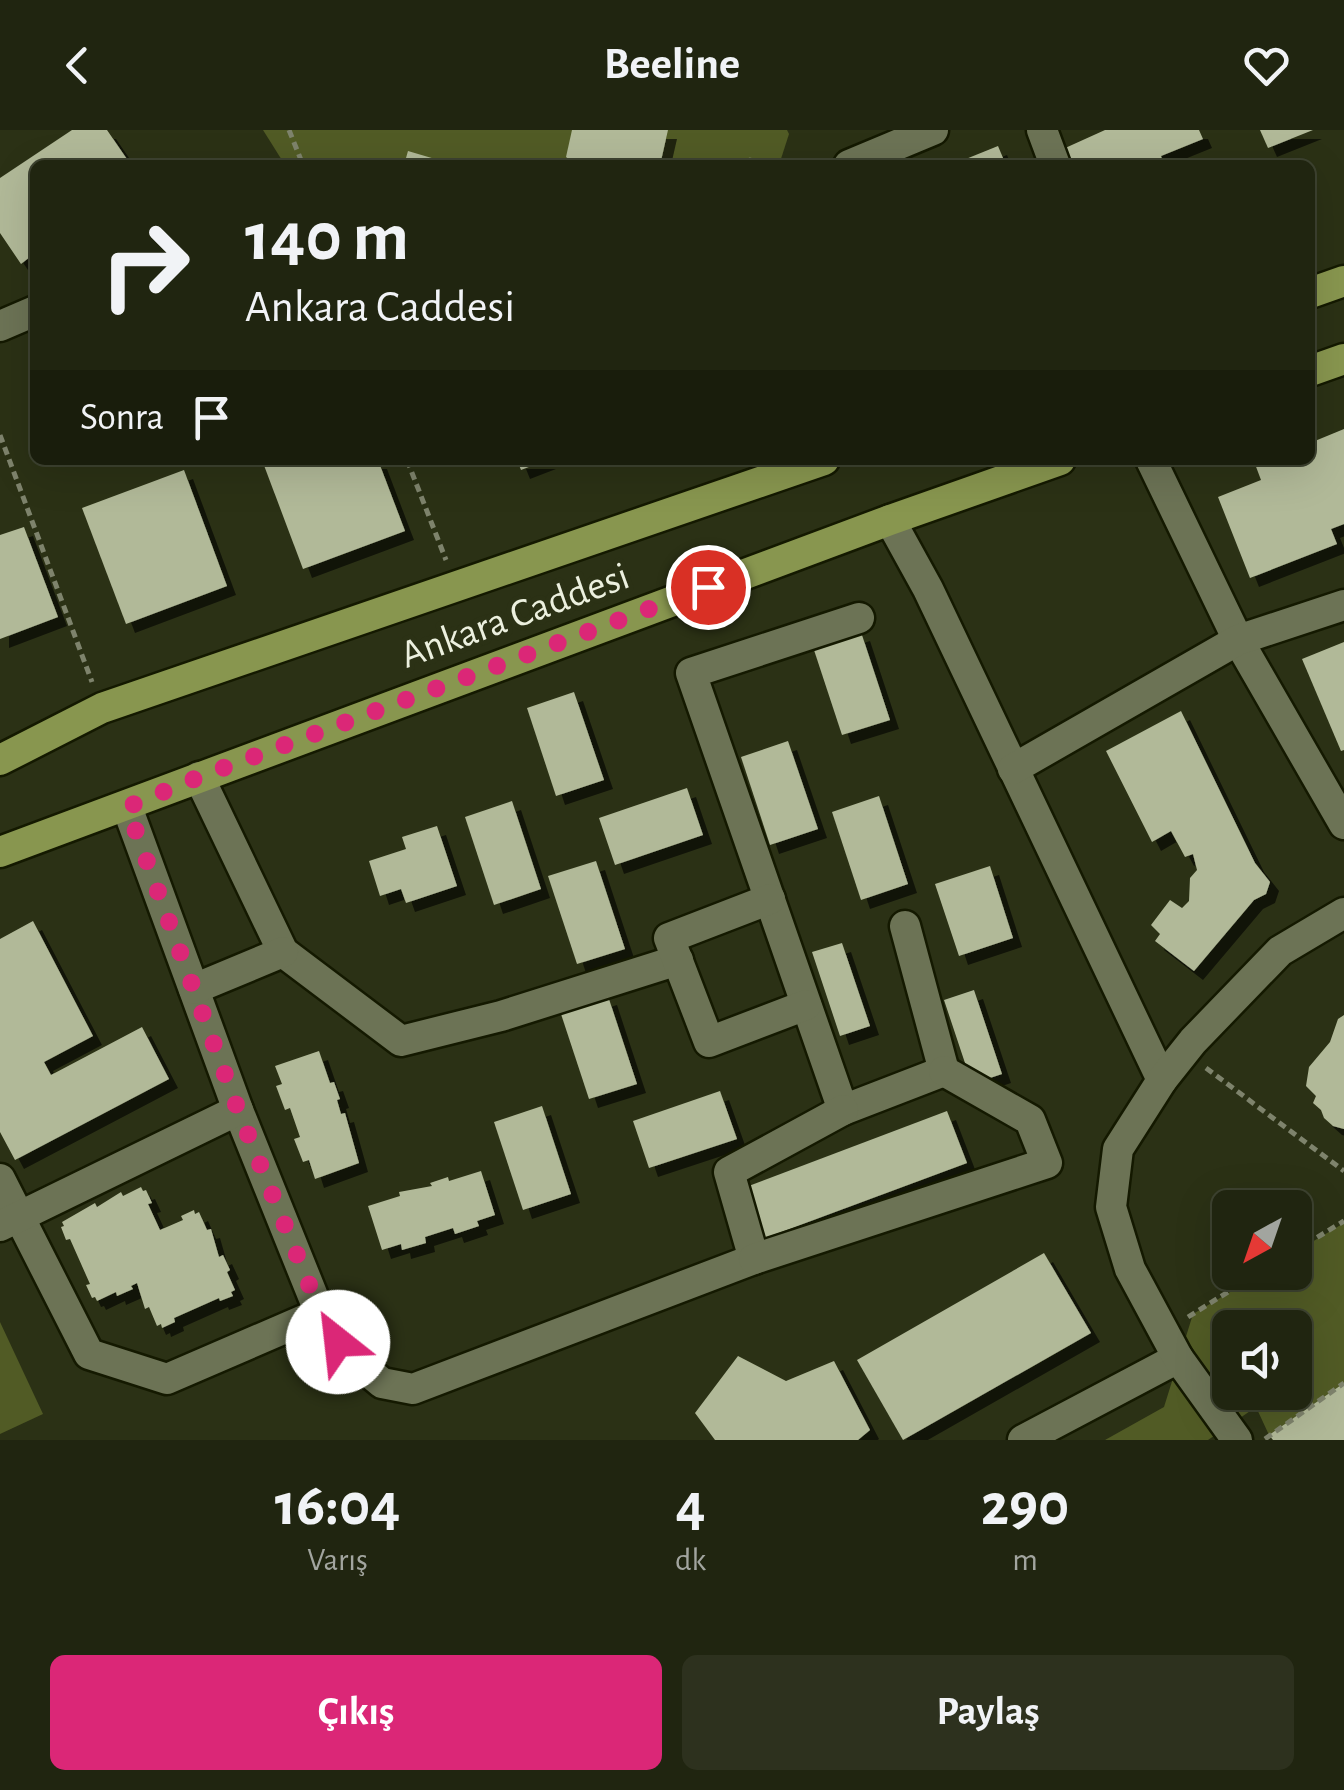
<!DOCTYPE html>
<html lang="tr">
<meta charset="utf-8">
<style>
:root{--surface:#202510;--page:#2d311e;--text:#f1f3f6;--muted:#a2a59f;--line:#3d4230;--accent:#db2777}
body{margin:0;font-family:"Alegreya Sans",sans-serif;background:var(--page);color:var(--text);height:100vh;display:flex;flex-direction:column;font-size:38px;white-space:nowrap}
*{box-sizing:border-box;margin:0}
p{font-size:32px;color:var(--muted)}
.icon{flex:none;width:55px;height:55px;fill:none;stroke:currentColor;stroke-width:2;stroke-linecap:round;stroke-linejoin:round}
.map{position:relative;height:1310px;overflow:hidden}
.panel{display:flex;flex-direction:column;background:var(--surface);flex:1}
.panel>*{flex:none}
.top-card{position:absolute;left:30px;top:30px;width:1285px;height:305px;border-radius:15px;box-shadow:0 10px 40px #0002,0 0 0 2px var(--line);background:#202510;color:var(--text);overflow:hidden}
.needle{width:65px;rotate:220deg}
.controls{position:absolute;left:1212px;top:1060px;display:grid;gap:20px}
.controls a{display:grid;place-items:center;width:100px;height:100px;border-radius:15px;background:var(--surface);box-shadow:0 10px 40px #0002,0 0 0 2px var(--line);font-size:50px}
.pin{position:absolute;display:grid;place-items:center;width:85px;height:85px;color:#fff;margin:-42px;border:5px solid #fff;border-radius:50%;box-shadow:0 2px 10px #0007}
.me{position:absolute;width:110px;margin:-55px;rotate:331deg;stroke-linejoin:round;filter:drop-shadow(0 0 8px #0008)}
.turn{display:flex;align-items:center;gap:35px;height:210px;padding:0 50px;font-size:45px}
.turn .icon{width:130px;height:130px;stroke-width:2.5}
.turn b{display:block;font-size:70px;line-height:85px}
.then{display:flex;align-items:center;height:95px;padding:0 50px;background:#0003;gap:20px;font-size:38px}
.eta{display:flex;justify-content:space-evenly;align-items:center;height:170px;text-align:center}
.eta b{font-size:60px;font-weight:700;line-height:70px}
.primary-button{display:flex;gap:20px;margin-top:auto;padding:20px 50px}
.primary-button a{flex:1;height:115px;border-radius:15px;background:var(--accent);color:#fff;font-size:40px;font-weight:700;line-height:115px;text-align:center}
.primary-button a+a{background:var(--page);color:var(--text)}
header{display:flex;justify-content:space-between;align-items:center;height:130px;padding:0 50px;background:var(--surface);font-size:45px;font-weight:700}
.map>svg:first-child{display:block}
.green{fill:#515b25;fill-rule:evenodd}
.building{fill:#b1b998;filter:url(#shadow)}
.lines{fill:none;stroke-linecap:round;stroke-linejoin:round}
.minor-casing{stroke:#141900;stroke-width:35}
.major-casing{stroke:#141900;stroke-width:35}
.path{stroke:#7e836c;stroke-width:5;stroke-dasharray:8 5;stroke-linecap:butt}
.minor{stroke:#6c7355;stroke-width:30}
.major{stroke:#88964f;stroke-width:30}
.route{stroke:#db2777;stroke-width:18;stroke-dasharray:0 32.4}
.labels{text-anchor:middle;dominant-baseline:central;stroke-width:10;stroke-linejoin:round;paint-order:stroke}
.street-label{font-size:40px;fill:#ecf0df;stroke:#2b3115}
</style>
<header><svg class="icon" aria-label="back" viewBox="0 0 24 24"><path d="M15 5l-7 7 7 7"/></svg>Beeline<svg class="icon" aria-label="heart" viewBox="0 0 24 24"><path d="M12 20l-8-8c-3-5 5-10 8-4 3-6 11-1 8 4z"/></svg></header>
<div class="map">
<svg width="1344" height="1310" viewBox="0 0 1344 1310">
<defs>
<filter id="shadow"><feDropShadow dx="9" dy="9" stdDeviation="0" flood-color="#0009"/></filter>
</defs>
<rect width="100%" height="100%" fill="#2b3115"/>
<!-- green -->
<g class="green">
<polygon points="263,0 787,0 789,4 779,35 285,35"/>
<path d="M1344,1093V1253L1269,1305L1256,1277L1208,1310H1105L1164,1277L1193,1184L1262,1143L1295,1142V1122ZM1230,1198H1295V1262H1230Z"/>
<polygon points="0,1192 43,1284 0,1304"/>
</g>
<!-- building -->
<g class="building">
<polygon points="72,0 107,0 131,35 35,35 35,123 21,134 0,103 0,48"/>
<polygon points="572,0 668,0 660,35 576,35 566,27"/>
<polygon points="1199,0 1203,9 1161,26 1164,35 1070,35 1063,19 1105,0"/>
<polygon points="1260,0 1313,0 1268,18"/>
<polygon points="998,16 1006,35 951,35"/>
<polygon points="408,21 452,34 452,35 404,35"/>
<polygon points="1344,299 1344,394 1331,399 1337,414 1250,448 1218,367 1261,350 1255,334 1265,330 1305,332 1315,328 1310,313"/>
<polygon points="262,330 378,330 405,401 303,439"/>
<polygon points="517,330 547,330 521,340"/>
<polygon points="184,340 227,456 126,494 82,378"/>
<polygon points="24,397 58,487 0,509 0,405"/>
<polygon points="861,502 890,590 842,605 813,517"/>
<polygon points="1344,512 1344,620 1341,621 1302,529"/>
<polygon points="574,562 604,650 556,666 527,578"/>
<polygon points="1181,581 1255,733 1270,752 1266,764 1254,770 1194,841 1155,811 1160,804 1151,795 1170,770 1182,778 1189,771 1190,748 1197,740 1193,724 1185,727 1171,701 1152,712 1106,621"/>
<polygon points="788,611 818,699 770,715 741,627"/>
<polygon points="687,658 703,705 615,735 599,688"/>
<polygon points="879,666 908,754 861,770 832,682"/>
<polygon points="512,671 541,759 494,775 465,687"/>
<polygon points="437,696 457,756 406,773 401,759 380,766 369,731 406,719 402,707"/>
<polygon points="596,731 625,819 577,834 548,746"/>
<polygon points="990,736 1013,808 959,826 935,754"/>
<polygon points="33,791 93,906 44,932 51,945 142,897 169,949 15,1030 0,1002 0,809"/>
<polygon points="842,813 870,896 840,906 812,822"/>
<polygon points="974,860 1002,944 972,954 944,870"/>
<polygon points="608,866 637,954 589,969 560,881"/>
<polygon points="1344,885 1344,999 1333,996 1324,988 1321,980 1313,973 1316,966 1306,956 1309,937 1330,912 1338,889"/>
<polygon points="319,921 330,953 334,952 340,969 337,970 341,984 345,983 359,1033 315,1049 309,1030 303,1032 294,1009 300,1007 290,978 285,980 276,956 282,954 275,936"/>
<polygon points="720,961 737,1009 649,1038 633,991"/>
<polygon points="542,976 571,1064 523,1080 494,992"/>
<polygon points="947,981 967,1033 757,1111 738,1060"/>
<polygon points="481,1041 495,1085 477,1091 479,1096 455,1104 453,1098 425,1107 426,1113 402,1120 401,1114 382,1120 368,1076 400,1066 399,1062 432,1056 430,1053 448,1047 449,1051"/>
<polygon points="141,1057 143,1061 146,1060 152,1073 148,1074 160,1100 183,1090 181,1086 194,1080 195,1084 199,1082 207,1100 211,1099 219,1127 223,1125 230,1140 227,1142 235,1160 231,1162 233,1166 220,1171 219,1168 174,1188 175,1192 162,1198 161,1194 157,1196 149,1177 145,1179 137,1153 131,1156 133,1159 117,1166 116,1162 97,1171 95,1167 92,1168 86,1155 90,1154 70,1109 66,1110 61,1097 64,1096 62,1092 95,1073 97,1077 121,1062 123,1066"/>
<polygon points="1044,1123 1091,1203 903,1310 857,1230"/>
<polygon points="738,1226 786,1251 834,1231 870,1300 858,1310 715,1310 695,1283"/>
<polygon points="1344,1253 1344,1310 1273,1310 1269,1305"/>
</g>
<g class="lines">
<!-- minor casing -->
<g class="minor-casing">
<g id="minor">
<polyline points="1042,0 1055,35"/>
<polyline points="849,35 933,0"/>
<polyline points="0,196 35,181"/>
<polyline points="1151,330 1238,510 1344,694"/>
<polyline points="890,390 928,459 1162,950"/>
<polyline points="859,488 691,543 843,980 944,941 905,796"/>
<polyline points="1013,639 1238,510 1344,475"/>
<polyline points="199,647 283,822 401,911 501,886 678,830"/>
<polyline points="127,677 238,980 325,1196 352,1228 382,1253 413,1259 754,1129 729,1042 843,980"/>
<polyline points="770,769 669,808 709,912 806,875"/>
<polyline points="194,859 283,822"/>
<polyline points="0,1049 89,1224 167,1249 320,1183"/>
<polyline points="0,1096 238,980"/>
<polyline points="754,1129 1047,1033 1030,990 944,941"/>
<polyline points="1023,1310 1178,1228"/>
<polyline points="1237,1310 1178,1228 1130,1139 1111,1077 1118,1019 1162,950 1193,911 1280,821 1344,783"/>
</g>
</g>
<!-- major casing -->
<g class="major-casing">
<g id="major">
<polyline points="1310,163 1344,151"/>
<polyline points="1310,241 1344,229"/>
<polyline points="0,630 102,578 824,330"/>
<polyline points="0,722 890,390 1060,330"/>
</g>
</g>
<!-- path -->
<g class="path">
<polyline points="289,0 303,35"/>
<polyline points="748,35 750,30 760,35"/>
<polyline points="0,305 92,552"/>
<polyline points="407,330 446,430"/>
<polyline points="1206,938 1344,1041"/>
<polyline points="1295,1121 1344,1091"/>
<polyline points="1188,1187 1260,1142"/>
<polyline points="1265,1309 1344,1253"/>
</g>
<!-- minor -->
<use href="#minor" class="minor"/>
<!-- major -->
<use href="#major" class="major"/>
</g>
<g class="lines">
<!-- route -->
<polyline class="route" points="338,1212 326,1196 238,980 127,677 199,647 708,457"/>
</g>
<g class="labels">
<!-- street labels -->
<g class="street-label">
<text transform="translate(515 486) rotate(-20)">Ankara Caddesi</text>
</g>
</g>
</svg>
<div class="controls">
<a><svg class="needle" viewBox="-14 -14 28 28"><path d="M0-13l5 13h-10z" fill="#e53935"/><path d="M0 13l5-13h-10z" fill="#a2a59f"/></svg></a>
<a><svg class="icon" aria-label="sound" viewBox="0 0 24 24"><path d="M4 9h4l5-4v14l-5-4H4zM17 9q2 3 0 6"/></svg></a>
</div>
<div class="pin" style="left:708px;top:457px;background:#d93025"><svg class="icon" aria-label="arrive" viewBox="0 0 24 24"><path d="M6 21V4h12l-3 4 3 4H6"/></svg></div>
<svg class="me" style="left:338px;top:1212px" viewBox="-20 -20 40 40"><circle r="19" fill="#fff"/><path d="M0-13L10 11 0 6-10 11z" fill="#db2777"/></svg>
<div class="top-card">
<div class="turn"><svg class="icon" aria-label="right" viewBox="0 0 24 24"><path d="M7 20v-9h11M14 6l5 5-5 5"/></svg><div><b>140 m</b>Ankara Caddesi</div></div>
<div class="then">Sonra<svg class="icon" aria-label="arrive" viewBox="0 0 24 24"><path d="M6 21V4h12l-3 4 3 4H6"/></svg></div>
</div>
</div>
<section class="panel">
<div class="eta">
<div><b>16:04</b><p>Varış</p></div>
<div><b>4</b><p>dk</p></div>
<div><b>290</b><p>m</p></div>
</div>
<div class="primary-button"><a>Çıkış</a><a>Paylaş</a></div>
</section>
